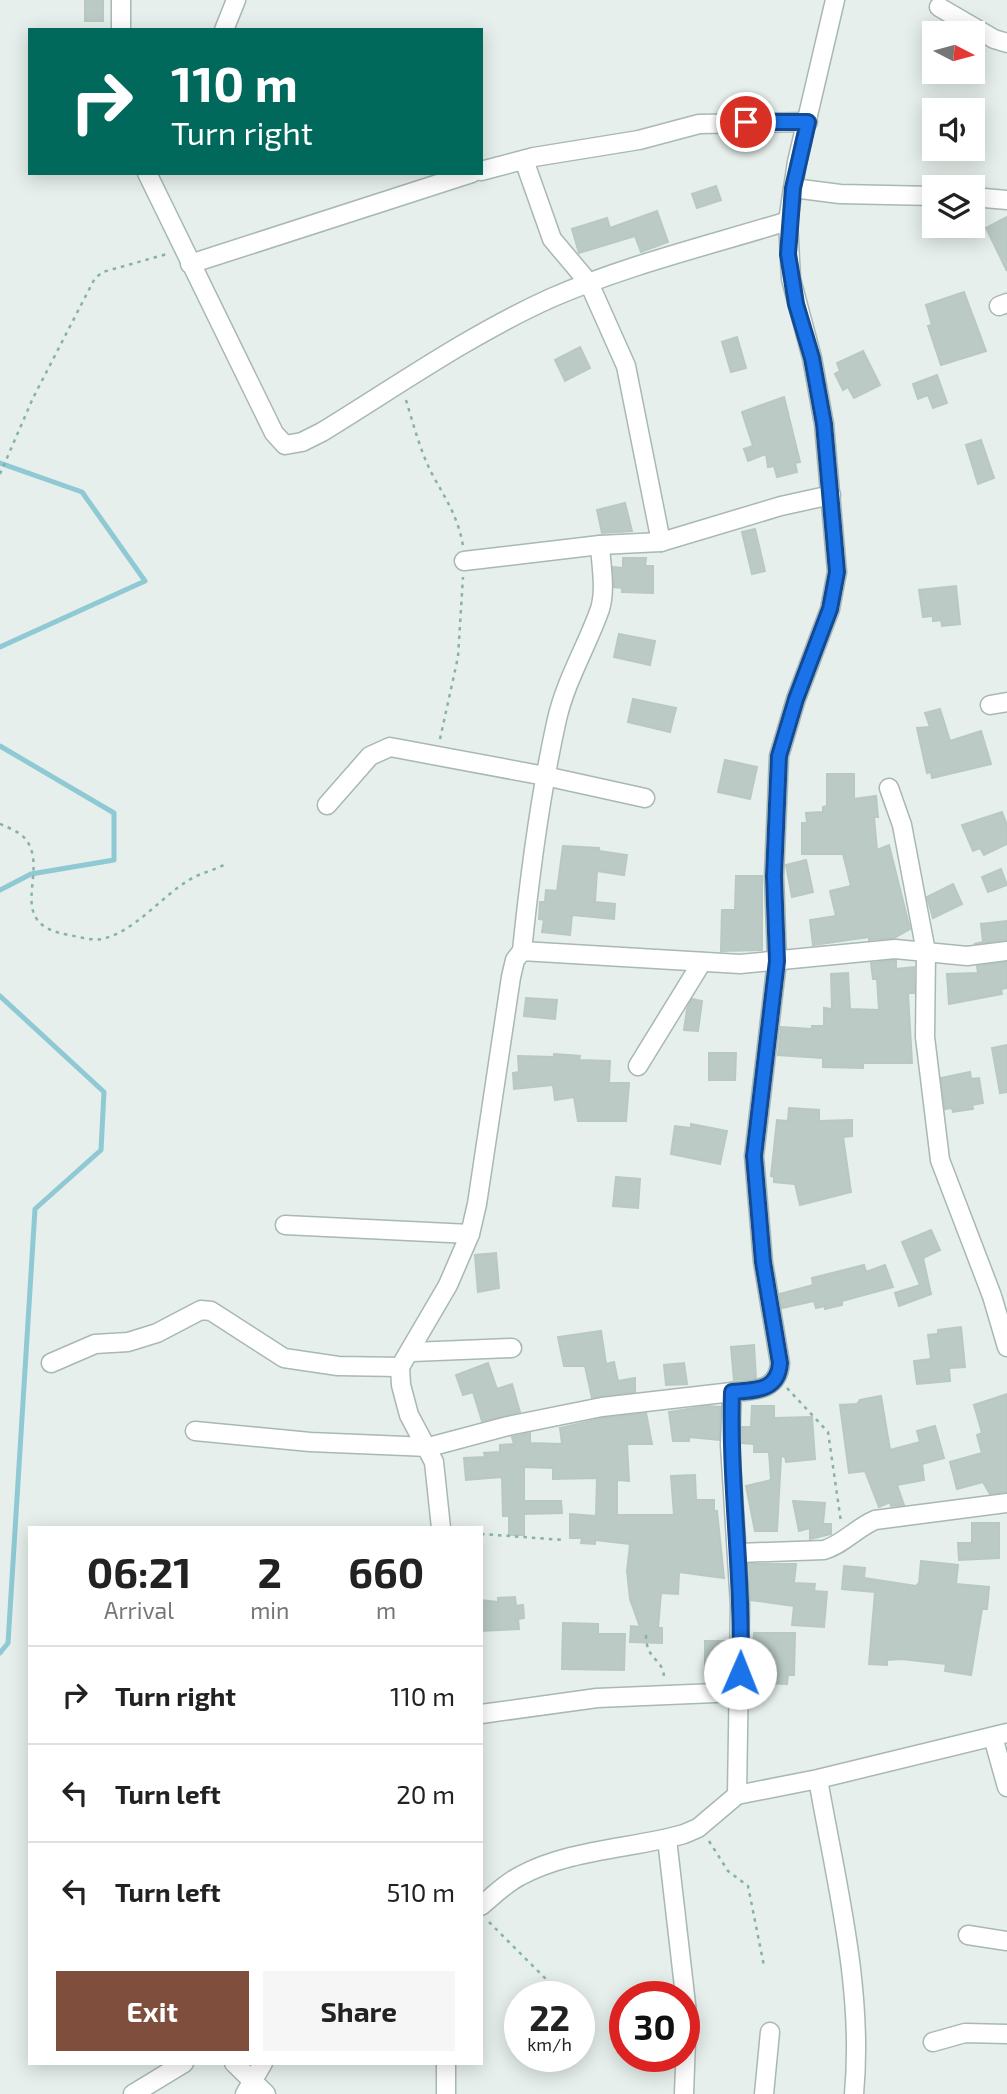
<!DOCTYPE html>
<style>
:root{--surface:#fff;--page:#f6f6f6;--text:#222;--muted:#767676;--line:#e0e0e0;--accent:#804e3d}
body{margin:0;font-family:"Exo 2",sans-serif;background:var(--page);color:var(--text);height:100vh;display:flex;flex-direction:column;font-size:26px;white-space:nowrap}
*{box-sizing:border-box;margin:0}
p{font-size:23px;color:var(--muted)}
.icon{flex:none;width:38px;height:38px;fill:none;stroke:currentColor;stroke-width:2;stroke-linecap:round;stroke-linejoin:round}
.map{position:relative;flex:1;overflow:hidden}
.drawer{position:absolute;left:28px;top:1526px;width:455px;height:539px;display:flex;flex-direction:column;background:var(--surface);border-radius:0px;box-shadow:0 4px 18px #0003}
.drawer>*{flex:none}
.top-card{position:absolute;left:28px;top:28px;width:455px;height:147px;border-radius:0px;box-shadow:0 4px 18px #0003;background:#00695c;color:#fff;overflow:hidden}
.needle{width:46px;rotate:96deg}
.fabs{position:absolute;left:922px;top:21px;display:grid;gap:14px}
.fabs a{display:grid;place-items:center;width:63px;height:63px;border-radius:0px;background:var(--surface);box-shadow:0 4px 18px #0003;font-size:35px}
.speed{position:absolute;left:504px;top:1981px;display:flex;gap:14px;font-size:35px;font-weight:700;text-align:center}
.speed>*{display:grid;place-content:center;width:91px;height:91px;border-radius:50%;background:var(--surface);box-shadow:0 4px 18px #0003;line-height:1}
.speed small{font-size:18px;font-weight:400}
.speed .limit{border:10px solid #d22;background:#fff;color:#111}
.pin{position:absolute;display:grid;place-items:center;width:60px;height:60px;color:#fff;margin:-30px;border:4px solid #fff;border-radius:50%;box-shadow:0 2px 7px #0007}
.me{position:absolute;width:77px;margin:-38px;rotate:1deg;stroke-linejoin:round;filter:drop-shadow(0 0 5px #0008)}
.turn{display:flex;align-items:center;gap:24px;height:147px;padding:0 28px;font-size:32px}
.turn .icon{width:91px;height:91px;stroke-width:2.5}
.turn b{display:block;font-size:49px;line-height:60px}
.eta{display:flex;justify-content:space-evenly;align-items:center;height:119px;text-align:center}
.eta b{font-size:42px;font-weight:700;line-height:49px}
.button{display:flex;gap:14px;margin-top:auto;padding:14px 28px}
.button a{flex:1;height:80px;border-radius:0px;background:var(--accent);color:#fff;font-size:28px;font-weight:700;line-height:80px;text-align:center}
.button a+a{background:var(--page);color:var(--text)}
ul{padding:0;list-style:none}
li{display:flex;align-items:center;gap:21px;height:98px;padding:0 28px;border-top:2px solid var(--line)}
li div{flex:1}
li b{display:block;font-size:26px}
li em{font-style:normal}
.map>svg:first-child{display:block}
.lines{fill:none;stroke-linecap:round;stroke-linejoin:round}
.stream{stroke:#8ec9d4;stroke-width:5}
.building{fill:#bbcac4;stroke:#b8c9c2;stroke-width:2}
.minor-casing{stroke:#a8b8b2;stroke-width:21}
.path{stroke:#86b3a5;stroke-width:2.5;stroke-dasharray:3.5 5;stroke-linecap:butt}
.minor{stroke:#fff;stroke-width:18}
.route-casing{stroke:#114b97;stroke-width:18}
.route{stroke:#1a73e8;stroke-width:12}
</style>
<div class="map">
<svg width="1007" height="2094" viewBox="0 0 1007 2094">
<rect width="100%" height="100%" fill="#e6efeb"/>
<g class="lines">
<!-- stream -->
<g class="stream">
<polyline points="0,463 82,492 145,581 0,647"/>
<polyline points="0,746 114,813 114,860 31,874 0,890"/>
<polyline points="0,996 104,1092 101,1150 35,1209 8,1643 0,1653"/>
</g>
</g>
<!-- building -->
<g class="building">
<rect x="85" y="0" width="18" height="21"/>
<polygon points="716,186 721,200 697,208 692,194"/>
<polygon points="657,211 668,242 641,252 635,236 579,253 572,229 607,218 610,228"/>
<polygon points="1007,217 1007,271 986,228"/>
<polygon points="964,292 986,351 941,365 928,326 932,325 926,305"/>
<polygon points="737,337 746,368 731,372 722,342"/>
<polygon points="580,347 590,368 565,381 555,360"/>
<polygon points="863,351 880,385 854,398 848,387 843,390 835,374 840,371 837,363"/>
<polygon points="937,375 947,403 933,408 928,395 918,399 913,384"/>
<polygon points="784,397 800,462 795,463 797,472 777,477 774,466 768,467 766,454 748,461 744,449 753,446 742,412"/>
<polygon points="981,440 994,478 978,484 966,445"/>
<polygon points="625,503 632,531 602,533 597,510"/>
<polygon points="755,529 765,571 752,574 742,532"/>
<polygon points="623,558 646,558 645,566 653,566 653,593 622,592 622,588 614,587 613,567 623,568"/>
<polygon points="956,586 960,624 942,626 941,620 933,621 933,616 923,617 919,590"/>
<polygon points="619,634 655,641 650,665 614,657"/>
<polygon points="633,699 676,708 670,732 628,722"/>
<polygon points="940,709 950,741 981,731 991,764 932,778 931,772 927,773 917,728 930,727 925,713"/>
<polygon points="725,760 757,767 750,799 718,792"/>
<polygon points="827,774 854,774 854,799 876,796 878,817 874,817 877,850 889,845 910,929 894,938 869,940 869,937 813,945 810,920 836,916 830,891 851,886 843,854 802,854 802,823 807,823 806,813 823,812 823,807 827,806"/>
<polygon points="1002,812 1007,825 1007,844 984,855 980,848 973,851 962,825"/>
<polygon points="563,846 599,848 599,851 627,855 624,875 597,871 595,902 615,904 614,919 572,915 570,935 542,932 544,920 539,919 540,902 545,902 546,890 557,891"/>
<polygon points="806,860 813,892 792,897 786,865"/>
<polygon points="1001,869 1007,885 988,892 982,877"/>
<polygon points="736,876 762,876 762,950 721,951 722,910 735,910"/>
<polygon points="953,884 962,904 933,918 927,897"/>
<polygon points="1007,921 1007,940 974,944 983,942 981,924"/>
<polygon points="896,960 896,969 914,967 914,993 908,993 912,1063 863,1063 863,1068 823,1067 823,1058 778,1055 781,1027 812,1029 812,1026 824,1026 824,1008 832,1009 831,974 848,973 850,1009 879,1010 877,979 873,979 871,963"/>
<polygon points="1007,962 1007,988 1001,989 1002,994 949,1004 947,974 978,973 977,966"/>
<polygon points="526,998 557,1000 555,1019 524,1016"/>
<polygon points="692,999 702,1001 698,1031 684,1030 687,1009"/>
<polygon points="1007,1045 1007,1092 1000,1093 992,1048"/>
<polygon points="709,1053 736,1053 735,1080 709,1080"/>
<polygon points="554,1054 580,1056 579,1060 610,1061 609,1083 629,1083 626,1121 578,1121 574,1097 555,1100 553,1085 514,1089 513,1073 519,1072 518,1056 554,1057"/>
<polygon points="970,1072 971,1079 979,1078 983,1103 972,1105 973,1109 953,1112 952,1108 945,1109 941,1078"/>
<polygon points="789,1108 819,1110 819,1121 852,1120 852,1136 843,1137 851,1192 800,1205 795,1184 774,1182 774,1177 771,1176 777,1120 788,1121"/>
<polygon points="691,1124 727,1131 720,1164 671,1154 675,1126 691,1128"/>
<polygon points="616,1177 640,1179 638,1208 613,1206"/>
<polygon points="931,1230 940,1250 923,1258 931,1294 899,1306 895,1293 920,1285 902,1242"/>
<polygon points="496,1253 499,1288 478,1292 475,1255"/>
<polygon points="864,1265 866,1272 885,1265 893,1287 842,1301 842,1305 825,1309 825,1306 816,1308 814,1301 782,1308 780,1294 813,1285 812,1278"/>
<polygon points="961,1327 965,1367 949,1368 950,1381 917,1384 914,1361 931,1359 928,1335 938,1334 938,1330"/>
<polygon points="601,1331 606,1364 614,1362 618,1381 635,1378 635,1392 592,1398 585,1366 564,1366 558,1337"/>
<polygon points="754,1345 756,1378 734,1380 731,1347"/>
<polygon points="488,1363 497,1389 512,1384 520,1412 482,1421 473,1392 463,1395 456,1375"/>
<polygon points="684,1363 687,1384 666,1385 664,1365"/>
<polygon points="1007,1394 1007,1492 990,1494 983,1482 957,1489 950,1462 982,1453 977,1435 982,1433 974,1405"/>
<polygon points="881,1396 890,1450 920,1442 917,1431 935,1426 944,1458 922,1464 924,1480 897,1485 904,1505 891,1506 890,1502 879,1507 865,1471 849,1473 840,1405 857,1404 860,1400"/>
<polygon points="707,1406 720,1407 719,1440 689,1437 689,1441 673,1441 669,1412"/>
<polygon points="752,1406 774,1406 774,1418 812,1417 815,1459 786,1462 785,1456 781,1457 777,1531 755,1531 746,1486 771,1480 769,1452 754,1452 754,1444 741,1443 742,1427 751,1427"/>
<polygon points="646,1413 652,1444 627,1444 629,1481 617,1480 617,1515 674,1515 671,1476 695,1475 696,1500 714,1500 714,1511 717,1511 724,1578 679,1572 678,1594 661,1593 658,1628 662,1628 662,1643 630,1642 631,1626 640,1627 630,1599 627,1571 630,1544 595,1540 595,1544 581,1543 582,1538 570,1538 570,1514 596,1516 597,1478 553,1479 553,1468 524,1467 524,1501 561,1501 562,1513 524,1514 524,1535 509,1535 509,1516 503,1516 502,1477 466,1480 464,1458 485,1457 484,1453 500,1452 500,1445 514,1444 512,1437 530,1433 530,1443 562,1444 560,1428 604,1418"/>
<polygon points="793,1501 825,1503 823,1524 831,1524 831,1534 810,1539 810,1528 799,1531"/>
<polygon points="972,1523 999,1523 999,1558 959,1560 958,1543 972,1543"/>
<polygon points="921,1561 958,1565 956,1584 989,1587 987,1609 982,1609 971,1675 945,1671 946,1664 901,1659 887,1660 887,1665 869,1664 875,1592 842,1589 844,1566 865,1568 864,1578 916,1586 919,1583"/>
<polygon points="749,1564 796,1564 794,1583 815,1584 814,1591 827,1592 824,1627 792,1625 794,1606 751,1600"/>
<polygon points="515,1597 516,1606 523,1605 524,1618 518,1619 519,1629 481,1631 481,1600 498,1602 498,1598"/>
<polygon points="563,1623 598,1624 598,1634 625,1634 624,1670 562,1669"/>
<polygon points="754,1633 795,1633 794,1675 788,1675 787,1684 756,1683 756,1678 752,1677"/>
<polygon points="705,1641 727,1641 726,1674 705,1674"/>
</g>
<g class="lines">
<!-- minor casing -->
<g class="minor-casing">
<g id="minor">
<polyline points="121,0 121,30"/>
<polyline points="939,7 994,39 1007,43"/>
<polyline points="224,30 236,0"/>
<polyline points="524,160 552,239 589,283 626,366 661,542"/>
<polyline points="481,171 534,157 639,140 699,124 808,122"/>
<path d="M147,173L274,433L285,445L302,442L322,432C397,386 471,334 551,298C627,265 710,245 788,221"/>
<polyline points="793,188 840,194 934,196"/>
<polyline points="973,197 1007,200"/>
<polyline points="190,264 472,173"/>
<polyline points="999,306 1007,303"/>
<polyline points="464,561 600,545 661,542 781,506 831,495"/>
<polyline points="990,705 1007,702"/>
<polyline points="889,788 902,825 926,952 925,1037 940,1160 992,1296 1007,1347"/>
<polyline points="327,805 370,756 390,747 545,776 645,798"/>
<path d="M522,951C530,872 540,795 557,719C566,680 587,646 600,609C606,589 601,566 600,545"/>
<polyline points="638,1066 702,962"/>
<polyline points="285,1225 470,1234"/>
<polyline points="412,1352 512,1348"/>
<polyline points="51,1363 95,1344 128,1342 157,1333 201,1310 211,1311 284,1358 338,1366 400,1367"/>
<polyline points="195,1431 310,1442 429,1447 508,1426 602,1407 732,1392"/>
<polyline points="441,1528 434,1462 409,1415 401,1385 400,1367 448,1285 470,1234 477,1204 511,977 515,960 522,951 740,964 895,949 967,956 1007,951"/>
<path d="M739,1553L824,1550C844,1544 856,1528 875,1520L1007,1503"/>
<polyline points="481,1714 597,1698 739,1692"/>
<polyline points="993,1737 1007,1787"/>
<path d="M818,1779C836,1883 864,1988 854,2094"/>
<path d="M737,1795L740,1605L730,1445L732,1392C755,1390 778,1391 780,1363L763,1262L754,1156L777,961L774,876L779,756L796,699L830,609L837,572L824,424L812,358L791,279L788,221L797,162L835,0"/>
<polyline points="667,1839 687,2013 684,2094"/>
<path d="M481,1906C494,1895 506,1883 520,1876C570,1849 631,1849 684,1834L698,1828L737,1795L818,1779L1007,1733"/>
<polyline points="968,1935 1007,1941"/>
<polyline points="933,2042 965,2033 1007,2034"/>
<polyline points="234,2063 266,2094"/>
<polyline points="133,2094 184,2063"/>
<polyline points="245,2094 263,2063"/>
<polyline points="446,2094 446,2063"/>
<polyline points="764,2094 770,2032"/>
</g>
</g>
<!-- path -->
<g class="path">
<path d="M406,400C413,423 420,450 431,472C445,498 458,516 463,546"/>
<polyline points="0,474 33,398 95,278 103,272 167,254"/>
<polyline points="440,739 458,657 463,577"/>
<path d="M0,824C9,828 21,832 27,841C49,874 3,924 69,935C80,937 95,942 106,938C138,928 161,897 189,880C201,872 215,871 227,863"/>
<polyline points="787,1388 828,1432 841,1522"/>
<polyline points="481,1534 564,1540"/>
<path d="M646,1635C646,1661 663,1658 664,1677"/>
<polyline points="709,1841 728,1871 748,1886 764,1966"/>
<polyline points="489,1922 555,1988"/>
</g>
<!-- minor -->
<use href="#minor" class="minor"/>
</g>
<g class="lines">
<!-- route casing -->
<g class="route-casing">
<path id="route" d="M740,1673C744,1579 729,1486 732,1392C756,1390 778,1391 780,1363L763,1262L754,1156L777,961L774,876L779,756L796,699L830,609L837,572L824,424L812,358L796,304L788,254L793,188L808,122H746"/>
</g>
<!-- route -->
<use href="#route" class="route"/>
</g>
</svg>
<div class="fabs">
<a><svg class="needle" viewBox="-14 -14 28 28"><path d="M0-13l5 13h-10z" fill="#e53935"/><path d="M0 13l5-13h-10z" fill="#767676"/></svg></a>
<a><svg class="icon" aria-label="sound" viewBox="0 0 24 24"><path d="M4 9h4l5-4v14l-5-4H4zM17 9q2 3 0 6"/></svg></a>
<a><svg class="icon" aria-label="layers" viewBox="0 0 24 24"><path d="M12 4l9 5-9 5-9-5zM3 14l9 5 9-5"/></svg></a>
</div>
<div class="speed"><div>22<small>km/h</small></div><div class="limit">30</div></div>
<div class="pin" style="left:746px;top:122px;background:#d93025"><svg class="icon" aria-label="arrive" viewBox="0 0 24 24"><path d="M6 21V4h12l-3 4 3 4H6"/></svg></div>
<svg class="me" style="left:740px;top:1673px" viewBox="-20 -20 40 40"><circle r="19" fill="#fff"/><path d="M0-13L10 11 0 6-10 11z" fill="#1a73e8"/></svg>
<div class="top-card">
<div class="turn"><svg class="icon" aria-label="right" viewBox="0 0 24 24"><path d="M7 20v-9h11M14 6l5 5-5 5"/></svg><div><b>110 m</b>Turn right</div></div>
</div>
<section class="drawer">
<div class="eta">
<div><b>06:21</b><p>Arrival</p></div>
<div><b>2</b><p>min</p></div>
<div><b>660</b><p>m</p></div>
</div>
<ul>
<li><svg class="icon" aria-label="right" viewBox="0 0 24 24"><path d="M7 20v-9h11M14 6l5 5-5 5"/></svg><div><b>Turn right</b></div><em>110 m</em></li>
<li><svg class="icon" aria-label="left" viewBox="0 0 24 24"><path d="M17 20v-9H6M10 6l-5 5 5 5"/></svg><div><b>Turn left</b></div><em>20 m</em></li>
<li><svg class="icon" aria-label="left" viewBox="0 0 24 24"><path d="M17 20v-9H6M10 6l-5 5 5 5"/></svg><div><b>Turn left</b></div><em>510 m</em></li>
</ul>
<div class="button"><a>Exit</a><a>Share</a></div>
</section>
</div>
